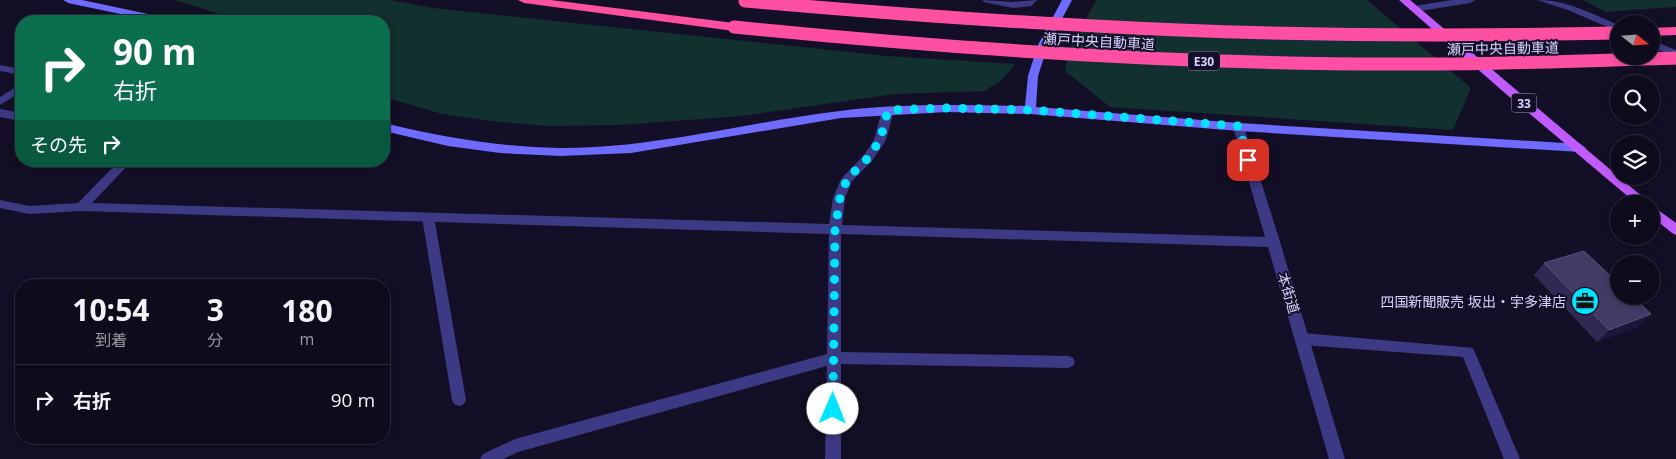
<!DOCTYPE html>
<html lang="ja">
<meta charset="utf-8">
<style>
:root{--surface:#0e0b1c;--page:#171425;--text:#f1f3f6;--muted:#9b9ba3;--line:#2e2b3b}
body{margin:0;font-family:"Open Sans","Noto Sans JP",sans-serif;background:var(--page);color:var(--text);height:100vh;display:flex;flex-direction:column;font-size:19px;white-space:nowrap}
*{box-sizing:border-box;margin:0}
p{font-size:16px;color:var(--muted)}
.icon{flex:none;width:28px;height:28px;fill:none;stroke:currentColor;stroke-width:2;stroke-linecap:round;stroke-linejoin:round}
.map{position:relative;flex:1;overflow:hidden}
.details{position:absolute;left:15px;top:279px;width:375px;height:165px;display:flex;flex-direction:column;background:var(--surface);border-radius:20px;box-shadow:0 2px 8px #0003,0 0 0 1px var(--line)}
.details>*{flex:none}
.banner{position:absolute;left:15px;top:15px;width:375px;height:152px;border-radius:20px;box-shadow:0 2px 8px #0003,0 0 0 1px var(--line);background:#0b6e4f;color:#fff;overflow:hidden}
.needle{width:32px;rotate:107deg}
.controls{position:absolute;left:1610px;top:15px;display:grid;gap:10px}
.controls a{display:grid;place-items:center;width:50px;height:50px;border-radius:50%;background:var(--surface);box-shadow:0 2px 8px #0003,0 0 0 1px var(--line);font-size:25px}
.pin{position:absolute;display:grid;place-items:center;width:42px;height:42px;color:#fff;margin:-21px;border-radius:10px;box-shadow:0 2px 8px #0006}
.me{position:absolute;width:55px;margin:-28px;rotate:1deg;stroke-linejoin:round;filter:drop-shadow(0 0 4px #0008)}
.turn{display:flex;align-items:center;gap:18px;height:105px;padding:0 15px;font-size:22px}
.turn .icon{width:65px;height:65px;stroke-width:2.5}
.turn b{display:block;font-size:35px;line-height:42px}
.then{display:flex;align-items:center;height:48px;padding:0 15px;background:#0003;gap:10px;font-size:19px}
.eta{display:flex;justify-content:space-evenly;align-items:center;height:85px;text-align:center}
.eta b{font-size:30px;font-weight:700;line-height:35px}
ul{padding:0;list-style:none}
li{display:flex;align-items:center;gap:15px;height:70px;padding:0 15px;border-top:1px solid var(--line)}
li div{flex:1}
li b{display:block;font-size:19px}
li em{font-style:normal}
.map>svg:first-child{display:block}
.green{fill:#12302f}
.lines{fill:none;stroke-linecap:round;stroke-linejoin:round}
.lane{fill:#3d3a85;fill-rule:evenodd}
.street{fill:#3d3a85;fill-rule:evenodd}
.secondary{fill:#6f6bff;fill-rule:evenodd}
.primary{fill:#c25bff;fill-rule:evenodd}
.highway{fill:#ff4fa3;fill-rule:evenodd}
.highway-bridge{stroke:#ff4fa3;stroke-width:13}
.wall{fill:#312854}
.shaded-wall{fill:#1d163a}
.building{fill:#433a66;stroke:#5a527e}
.route{stroke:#00e5ff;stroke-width:9;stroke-dasharray:0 16.2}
.labels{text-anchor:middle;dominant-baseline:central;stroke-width:4;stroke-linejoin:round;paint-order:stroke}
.shield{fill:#130f26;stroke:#9e99be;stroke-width:1}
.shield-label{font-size:12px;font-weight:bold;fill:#d9d4ff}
.street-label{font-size:14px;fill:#d9d4ff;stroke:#130f26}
.poi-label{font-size:14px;fill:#d9d4ff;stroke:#130f26;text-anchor:end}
</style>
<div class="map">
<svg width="1676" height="459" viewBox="0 0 1676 459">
<rect width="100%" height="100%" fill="#130f26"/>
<!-- green -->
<g class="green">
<polygon points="175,0 389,0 433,8 887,56 1015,64 1002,80 984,91 895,94 742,116 620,125 550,126 499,122 442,114 384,97 384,21 235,21 226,16"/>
<polygon points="1096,0 1367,0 1471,88 1453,130 1110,107 1065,71 1070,49"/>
<polygon points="1583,0 1676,0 1676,7 1606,12"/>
</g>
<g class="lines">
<!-- lane -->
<g class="lane">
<polygon points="1452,0 1475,0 1470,3 1414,12 1409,9 1414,6"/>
<path d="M1537,0C1567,0 1592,14 1619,25V32L1568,10Z"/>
<polygon points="1651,40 1676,50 1676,57 1651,47"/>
<polygon points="0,65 21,69 21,75 0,71"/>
<polygon points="21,84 21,92 0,105 0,97"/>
<polygon points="428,213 434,217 466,400 464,404 459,406 454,404 452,400 422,217"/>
<polygon points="1303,333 1473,348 1520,459 1504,459 1463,357 1303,345 1298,343 1296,339 1298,335"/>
</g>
<!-- street -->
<g class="street">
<polygon points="982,0 1013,2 1037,0 1031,6 1013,8 984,2"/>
<polygon points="888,106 894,110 886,140 872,161 852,181 845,198 842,225 1265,237 1233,127 1235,124 1243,124 1280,242 1345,459 1329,459 1268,247 841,234 841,352 1068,356 1073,358 1075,362 1073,366 1068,368 841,364 841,459 825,459 827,366 518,452 503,459 480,459 483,454 515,439 827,354 829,234 81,211 29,214 0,208 0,200 29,206 78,203 119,161 132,161 92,203 829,224 833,198 841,179 864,155 874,140 882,110"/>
<polygon points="0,109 21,113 21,121 0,117"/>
</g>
<!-- secondary -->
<g class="secondary">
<polygon points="63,0 82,0 167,18 172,21 154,21 68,3"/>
<path d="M1062,0H1072L1048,45L1038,76L1036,107L1239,123L1580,144L1586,148L1580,152L1239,131L1030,114L947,112L841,118L631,153L560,156L500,153L448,146L384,131V123C442,137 499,147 559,148C654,149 746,122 840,111C901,103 964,105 1025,106L1028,76L1038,45Z"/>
</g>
<!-- primary -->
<g class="primary">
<polygon points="1399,0 1410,0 1651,204 1637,204 1506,94"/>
<polygon points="1651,205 1676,223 1676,235 1672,233 1651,216"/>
</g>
<!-- highway -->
<g class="highway">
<polygon points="518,0 551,0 734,23 740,27 734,31 524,3"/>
<polygon points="1676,27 1676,35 1651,36 1651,28"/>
</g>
<!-- highway-bridge -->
<g class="highway-bridge">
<path d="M745,1C890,14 1034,24 1179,30C1326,36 1472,36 1619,33"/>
<path d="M734,27C952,49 1172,64 1392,64C1486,65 1581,61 1676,58"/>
</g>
</g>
<!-- wall -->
<polygon class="wall" points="1544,263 1638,327 1597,342 1534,275"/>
<!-- shaded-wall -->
<polygon class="shaded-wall" points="1651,314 1638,327 1597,342 1609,330"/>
<!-- building -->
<polygon class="building" points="1584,251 1619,284 1619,296 1632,296 1651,314 1609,330 1544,263"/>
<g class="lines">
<!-- route -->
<polyline class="route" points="833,409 835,229 840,198 847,179 868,158 880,140 888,110 947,108 1030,110 1239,126 1248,160"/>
</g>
<!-- icons -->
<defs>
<g id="office-disc" transform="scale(1.4375)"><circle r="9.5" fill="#00e5ff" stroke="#130f26"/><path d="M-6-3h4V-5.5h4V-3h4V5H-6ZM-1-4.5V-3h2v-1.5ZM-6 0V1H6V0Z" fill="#111"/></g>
</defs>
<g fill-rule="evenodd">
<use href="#office-disc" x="1585" y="301"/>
</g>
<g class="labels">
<!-- shield labels -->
<g class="shield">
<rect x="1188" y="51.5" width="32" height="19" rx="4"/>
<rect x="1511.5" y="93.5" width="25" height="19" rx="4"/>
</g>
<g class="shield-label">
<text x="1204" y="61">E30</text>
<text x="1524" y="103">33</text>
</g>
<!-- street labels -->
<g class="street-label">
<text transform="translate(1099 41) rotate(3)">瀬戸中央自動車道</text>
<text transform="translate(1503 48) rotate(-1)">瀬戸中央自動車道</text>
<text transform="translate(1289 293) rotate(73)">本街道</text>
</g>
<!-- poi labels -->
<g class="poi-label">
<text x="1566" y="301">四国新聞販売 坂出・宇多津店</text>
</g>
</g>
</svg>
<div class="controls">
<a><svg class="needle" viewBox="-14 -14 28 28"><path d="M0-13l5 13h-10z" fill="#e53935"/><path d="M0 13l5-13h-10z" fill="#9b9ba3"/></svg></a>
<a><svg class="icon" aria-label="search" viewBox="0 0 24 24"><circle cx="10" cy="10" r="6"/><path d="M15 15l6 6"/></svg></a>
<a><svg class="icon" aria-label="layers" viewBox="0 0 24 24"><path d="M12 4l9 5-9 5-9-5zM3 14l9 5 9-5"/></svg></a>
<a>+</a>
<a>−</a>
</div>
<div class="pin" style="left:1248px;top:160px;background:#d93025"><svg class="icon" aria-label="arrive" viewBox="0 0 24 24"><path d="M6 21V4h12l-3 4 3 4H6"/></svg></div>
<svg class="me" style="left:833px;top:409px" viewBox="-20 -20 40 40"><circle r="19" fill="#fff"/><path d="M0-13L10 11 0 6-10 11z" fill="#00e5ff"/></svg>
<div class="banner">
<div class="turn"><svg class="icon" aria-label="right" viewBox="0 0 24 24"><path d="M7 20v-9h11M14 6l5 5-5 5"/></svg><div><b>90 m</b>右折</div></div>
<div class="then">その先<svg class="icon" aria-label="right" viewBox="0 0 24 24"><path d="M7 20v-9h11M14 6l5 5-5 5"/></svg></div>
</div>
<section class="details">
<div class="eta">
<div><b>10:54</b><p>到着</p></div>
<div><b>3</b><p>分</p></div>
<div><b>180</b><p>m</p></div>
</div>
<ul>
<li><svg class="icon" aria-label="right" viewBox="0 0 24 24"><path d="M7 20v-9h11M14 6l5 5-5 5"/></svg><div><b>右折</b></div><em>90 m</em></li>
</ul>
</section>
</div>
